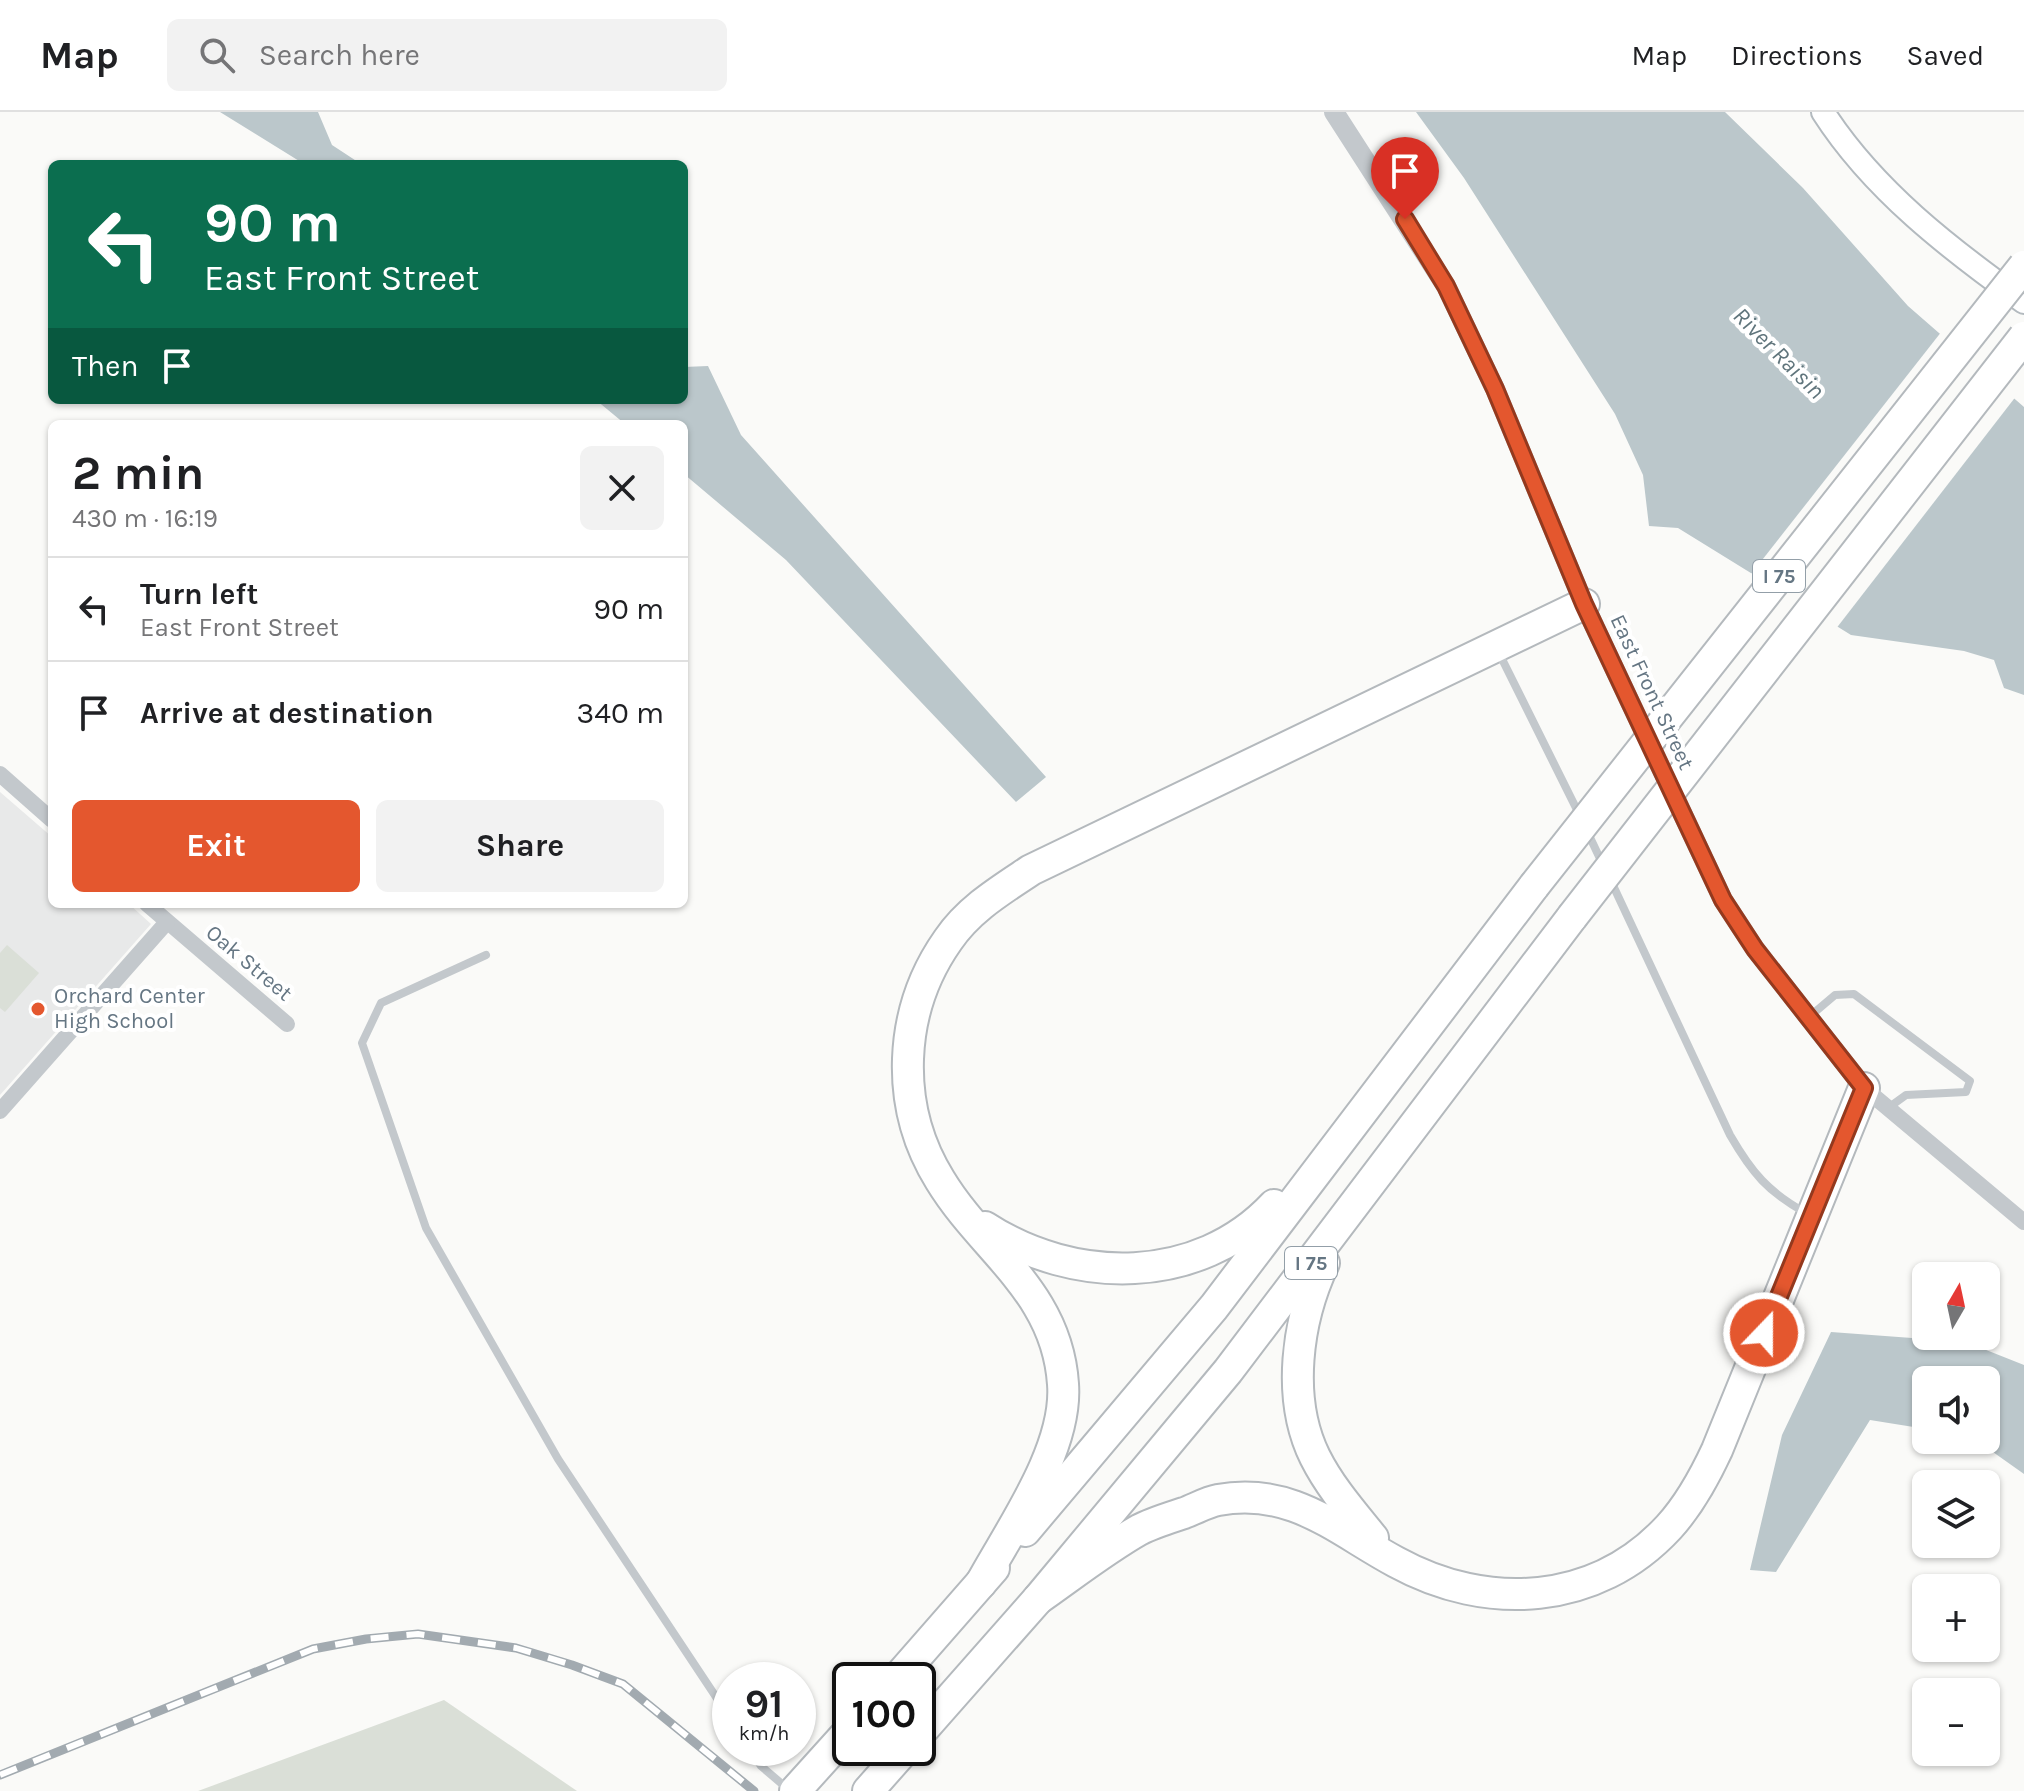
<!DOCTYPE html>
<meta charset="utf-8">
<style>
:root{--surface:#fff;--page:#f2f2f2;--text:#202124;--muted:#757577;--line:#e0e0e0;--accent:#e4572e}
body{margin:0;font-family:Karla,sans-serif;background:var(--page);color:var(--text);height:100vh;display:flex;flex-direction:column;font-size:30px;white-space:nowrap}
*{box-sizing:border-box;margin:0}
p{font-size:26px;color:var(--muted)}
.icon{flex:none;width:44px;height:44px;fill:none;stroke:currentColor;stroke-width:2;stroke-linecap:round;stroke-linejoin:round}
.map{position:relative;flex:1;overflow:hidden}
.sheet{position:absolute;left:48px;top:308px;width:640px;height:488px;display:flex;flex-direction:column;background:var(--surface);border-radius:12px;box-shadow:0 2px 6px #0004}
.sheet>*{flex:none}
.top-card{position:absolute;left:48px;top:48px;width:640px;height:244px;border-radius:12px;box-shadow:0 2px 6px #0004;background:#0b6e4f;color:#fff;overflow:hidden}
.needle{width:52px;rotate:9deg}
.fabs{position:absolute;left:1912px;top:1150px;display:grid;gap:16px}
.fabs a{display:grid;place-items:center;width:88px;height:88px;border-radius:12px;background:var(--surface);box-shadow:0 2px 6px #0004;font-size:40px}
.speed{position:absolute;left:712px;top:1550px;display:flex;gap:16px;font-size:40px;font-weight:700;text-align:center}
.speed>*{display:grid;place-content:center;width:104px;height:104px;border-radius:50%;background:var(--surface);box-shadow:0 2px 6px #0004;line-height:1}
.speed small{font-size:20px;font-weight:400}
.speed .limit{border:4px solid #111;border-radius:12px;background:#fff;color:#111}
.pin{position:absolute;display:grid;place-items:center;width:68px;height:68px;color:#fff;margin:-82px -34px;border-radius:50% 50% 50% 0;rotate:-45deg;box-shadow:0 0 8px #0007}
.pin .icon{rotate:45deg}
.me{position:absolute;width:88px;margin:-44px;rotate:22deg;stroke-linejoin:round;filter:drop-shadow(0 0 6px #0008)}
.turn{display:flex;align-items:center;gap:28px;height:168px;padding:0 24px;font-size:36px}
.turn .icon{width:104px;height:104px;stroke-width:2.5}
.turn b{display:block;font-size:56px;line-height:68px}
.then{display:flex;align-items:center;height:76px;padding:0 24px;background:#0003;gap:16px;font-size:30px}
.round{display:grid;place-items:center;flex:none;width:84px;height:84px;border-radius:12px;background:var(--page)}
.head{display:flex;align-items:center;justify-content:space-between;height:136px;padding:0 24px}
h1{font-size:48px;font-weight:700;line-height:60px}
.action{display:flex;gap:16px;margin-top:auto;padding:16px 24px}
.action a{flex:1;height:92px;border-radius:12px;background:var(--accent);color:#fff;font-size:32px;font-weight:700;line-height:92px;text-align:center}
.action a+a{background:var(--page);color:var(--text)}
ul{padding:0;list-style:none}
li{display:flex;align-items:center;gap:24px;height:104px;padding:0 24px;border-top:2px solid var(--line)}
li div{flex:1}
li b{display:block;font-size:30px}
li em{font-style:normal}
header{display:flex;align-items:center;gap:48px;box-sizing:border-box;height:112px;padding:0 40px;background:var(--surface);border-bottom:2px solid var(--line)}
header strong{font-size:38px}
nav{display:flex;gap:44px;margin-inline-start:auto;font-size:28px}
.search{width:560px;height:72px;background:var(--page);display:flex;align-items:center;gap:20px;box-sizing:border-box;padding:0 28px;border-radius:12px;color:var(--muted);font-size:30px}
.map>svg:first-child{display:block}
.built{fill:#e8e9e9}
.green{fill:#dadfd7}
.water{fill:#bbc7cb}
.pier{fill:#fafaf8}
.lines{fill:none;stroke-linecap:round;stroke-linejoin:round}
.secondary-casing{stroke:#b3babf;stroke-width:26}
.motorway-casing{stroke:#b4b9bd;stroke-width:34}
.service{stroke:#c3c8cc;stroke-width:8}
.minor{stroke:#c3c8cc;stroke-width:16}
.tertiary{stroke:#c3c8cc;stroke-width:20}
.secondary{stroke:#fff;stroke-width:22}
.motorway{stroke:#fff;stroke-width:30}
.rail-casing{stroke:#a2aab0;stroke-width:9}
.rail{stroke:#fff;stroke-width:6;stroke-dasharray:18;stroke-linecap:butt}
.motorway-bridge-casing{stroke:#b4b9bd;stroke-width:34;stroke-linecap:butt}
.motorway-bridge{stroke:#fff;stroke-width:30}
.route-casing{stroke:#94391e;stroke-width:20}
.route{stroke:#e4572e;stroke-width:14}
.poi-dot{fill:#e4572e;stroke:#fff;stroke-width:3}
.labels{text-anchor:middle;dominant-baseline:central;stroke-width:8;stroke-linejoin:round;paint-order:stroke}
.shield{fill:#fff;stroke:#939fa8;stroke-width:2}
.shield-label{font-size:20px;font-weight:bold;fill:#657683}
.street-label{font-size:22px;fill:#657683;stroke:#fff}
.poi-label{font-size:22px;fill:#657683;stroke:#fff;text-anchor:start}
.water-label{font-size:24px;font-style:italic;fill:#60757c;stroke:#fff}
</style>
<header>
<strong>Map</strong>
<div class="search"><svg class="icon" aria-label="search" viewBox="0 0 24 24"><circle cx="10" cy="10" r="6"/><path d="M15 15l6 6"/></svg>Search here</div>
<nav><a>Map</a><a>Directions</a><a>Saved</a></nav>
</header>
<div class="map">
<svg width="2024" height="1679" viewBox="0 0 2024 1679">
<rect width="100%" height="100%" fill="#fafaf8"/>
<!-- built -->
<polygon class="built" points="0,680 52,725 52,792 129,792 151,812 0,983"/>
<!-- green -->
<g class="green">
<polygon points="7,833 39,861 5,900 0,896 0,841"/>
<polygon points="444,1588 577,1679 198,1679"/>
</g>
<!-- water -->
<g class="water">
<polygon points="220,0 318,0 332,33 361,52 304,52"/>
<polygon points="1416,0 1725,0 1803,76 1908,194 2024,295 2024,583 2004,576 1994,548 1964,539 1851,523 1678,416 1649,414 1643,363 1615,302 1464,66"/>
<polygon points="708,254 741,323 1046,665 1016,690 786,448 684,362 684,312 625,312 596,288 684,288 684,255"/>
<polygon points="1831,1220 1966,1230 2024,1253 2024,1362 1976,1328 1986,1328 1986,1268 1926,1268 1926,1317 1870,1308 1776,1460 1750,1458 1782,1323"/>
</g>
<!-- pier -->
<polygon class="pier" points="1942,219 2017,283 1835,518 1748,466"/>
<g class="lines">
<!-- secondary casing -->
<g class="secondary-casing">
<path id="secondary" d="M1823,0C1873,78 1950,137 2024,190"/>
</g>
<!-- motorway casing -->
<g class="motorway-casing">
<g id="motorway">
<path d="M985,1115C1074,1173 1198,1174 1274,1093"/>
<path d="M1324,1151C1297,1208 1286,1286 1315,1345C1330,1375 1352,1400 1373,1426"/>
<polyline points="1025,1419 1214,1195 1534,774"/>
<path d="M981,1471C1011,1416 1068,1337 1063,1272C1057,1179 983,1139 940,1068C894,994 898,899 948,828C969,797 1001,778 1031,758L1584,492"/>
<path d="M1038,1487C1071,1464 1104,1438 1139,1418C1152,1411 1169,1406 1184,1401C1195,1397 1207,1390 1218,1388C1292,1374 1338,1419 1396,1450C1487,1500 1596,1494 1669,1415C1690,1392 1704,1366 1717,1338L1864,976"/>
<polyline points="896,1568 994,1456"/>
<polyline points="918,1623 1038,1487 1228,1259 1572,805"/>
<polyline points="795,1679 850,1618"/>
<polyline points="868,1679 906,1636"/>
</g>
</g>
<!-- service -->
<g class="service">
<polyline points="1499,541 1580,704"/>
<polyline points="1586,717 1604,755"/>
<path d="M1610,767L1730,1023C1752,1061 1768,1080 1806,1101"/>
<polyline points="486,843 381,891 362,931 426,1116 558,1347 730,1606"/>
<polyline points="1809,905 1835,883 1854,882 1970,969 1966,980 1906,983 1888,996"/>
<polyline points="749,1636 761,1654 789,1678"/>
</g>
<!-- minor -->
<g class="minor">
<polyline points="0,662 52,708"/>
<polyline points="147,792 287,912"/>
<polyline points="1864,976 2024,1110"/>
<polyline points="0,999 167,810"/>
</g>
<!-- tertiary -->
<polyline class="tertiary" points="1334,0 1446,174 1495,277 1584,492 1723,788 1755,837 1864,976"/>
<!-- secondary -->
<use href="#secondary" class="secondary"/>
<!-- motorway -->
<use href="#motorway" class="motorway"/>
<!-- rail casing -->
<g class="rail-casing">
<polyline id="rail" points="0,1663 313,1537 366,1527 418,1522 516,1536 572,1553 623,1572 754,1679"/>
</g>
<!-- rail -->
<use href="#rail" class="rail"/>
<!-- motorway-bridge casing -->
<g class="motorway-bridge-casing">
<g id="motorway-bridge">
<polyline points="1534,774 2024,154"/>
<polyline points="1572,805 2024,225"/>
</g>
</g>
<!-- motorway-bridge -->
<use href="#motorway-bridge" class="motorway-bridge"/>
</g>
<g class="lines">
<!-- route casing -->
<g class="route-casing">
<polyline id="route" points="1405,107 1446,174 1495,277 1584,492 1723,788 1755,837 1864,976 1764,1221"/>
</g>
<!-- route -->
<use href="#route" class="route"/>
</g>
<!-- markers -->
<circle class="poi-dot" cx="38" cy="897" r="8"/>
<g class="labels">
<!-- shield labels -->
<g class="shield">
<rect x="1753" y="448" width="52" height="32" rx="6"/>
<rect x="1285" y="1135" width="52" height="32" rx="6"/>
</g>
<g class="shield-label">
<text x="1779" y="464">I 75</text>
<text x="1311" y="1151">I 75</text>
</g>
<!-- street labels -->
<g class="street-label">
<text transform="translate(1652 580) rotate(65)">East Front Street</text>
<text transform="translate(249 851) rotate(40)">Oak Street</text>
</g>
<!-- poi labels -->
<g class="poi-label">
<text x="54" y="884">Orchard Center<tspan x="54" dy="25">High School</tspan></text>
</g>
<!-- water labels -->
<g class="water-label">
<text transform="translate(1779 241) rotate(45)">River Raisin</text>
</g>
</g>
</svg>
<div class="fabs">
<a><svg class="needle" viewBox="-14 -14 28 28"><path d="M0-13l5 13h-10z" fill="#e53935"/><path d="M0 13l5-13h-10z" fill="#757577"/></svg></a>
<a><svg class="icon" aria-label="sound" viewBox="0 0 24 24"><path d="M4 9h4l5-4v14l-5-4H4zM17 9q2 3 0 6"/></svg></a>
<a><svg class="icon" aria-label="layers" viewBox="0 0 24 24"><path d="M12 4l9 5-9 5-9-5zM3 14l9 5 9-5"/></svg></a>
<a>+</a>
<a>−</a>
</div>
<div class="speed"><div>91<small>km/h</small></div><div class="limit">100</div></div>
<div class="pin" style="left:1405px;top:107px;background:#d93025"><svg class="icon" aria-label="arrive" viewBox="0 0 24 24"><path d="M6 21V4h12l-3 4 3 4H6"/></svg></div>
<svg class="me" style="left:1764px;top:1221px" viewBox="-20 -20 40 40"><circle r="17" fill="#e4572e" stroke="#fff" stroke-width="3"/><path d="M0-11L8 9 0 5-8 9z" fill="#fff"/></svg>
<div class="top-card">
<div class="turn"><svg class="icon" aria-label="left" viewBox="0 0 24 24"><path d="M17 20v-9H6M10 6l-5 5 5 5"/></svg><div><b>90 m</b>East Front Street</div></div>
<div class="then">Then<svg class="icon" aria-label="arrive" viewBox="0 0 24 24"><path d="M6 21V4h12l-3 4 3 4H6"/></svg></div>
</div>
<section class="sheet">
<div class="head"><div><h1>2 min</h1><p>430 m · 16:19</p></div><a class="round"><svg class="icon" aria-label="close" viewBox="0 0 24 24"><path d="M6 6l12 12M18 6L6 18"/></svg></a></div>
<ul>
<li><svg class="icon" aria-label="left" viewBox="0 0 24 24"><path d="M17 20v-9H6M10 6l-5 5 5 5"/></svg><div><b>Turn left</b><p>East Front Street</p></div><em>90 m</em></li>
<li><svg class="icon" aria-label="arrive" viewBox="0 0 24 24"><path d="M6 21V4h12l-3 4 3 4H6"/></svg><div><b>Arrive at destination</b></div><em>340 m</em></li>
</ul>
<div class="action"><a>Exit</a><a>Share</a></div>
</section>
</div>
